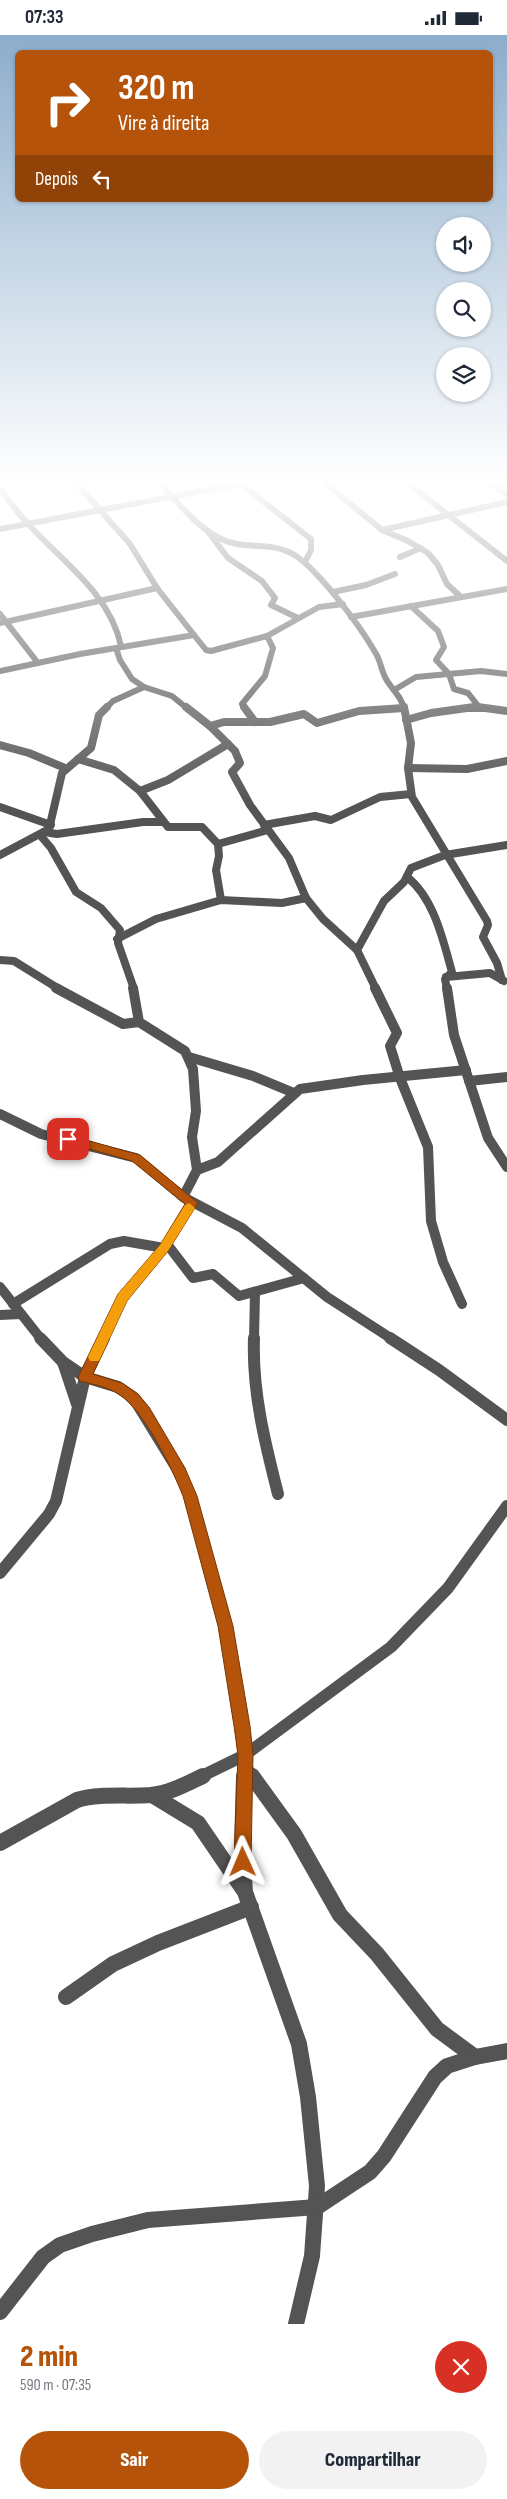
<!DOCTYPE html>
<html lang="pt">
<meta charset="utf-8">
<style>
:root{--surface:#fff;--page:#f2f2f3;--text:#1f2937;--muted:#747a83;--accent:#b45309}
body{margin:0;font-family:"Sofia Sans Condensed",sans-serif;background:var(--page);color:var(--text);height:100vh;display:flex;flex-direction:column;font-size:19px;white-space:nowrap}
*{box-sizing:border-box;margin:0}
p{font-size:16px;color:var(--muted)}
.icon{flex:none;width:28px;height:28px;fill:none;stroke:currentColor;stroke-width:2;stroke-linecap:round;stroke-linejoin:round}
.map{position:relative;height:2289px;overflow:hidden}
.sheet{display:flex;flex-direction:column;background:var(--surface);flex:1}
.sheet>*{flex:none}
.guide{position:absolute;left:15px;top:15px;width:478px;height:152px;border-radius:8px;box-shadow:0 1px 4px #0004;background:#b45309;color:#fff;overflow:hidden}
.fabs{position:absolute;left:436px;top:182px;display:grid;gap:10px}
.fabs a{display:grid;place-items:center;width:55px;height:55px;border-radius:50%;background:var(--surface);box-shadow:0 1px 4px #0004;font-size:25px}
.pin{position:absolute;display:grid;place-items:center;width:42px;height:42px;color:#fff;margin:-21px;border-radius:10px;box-shadow:0 2px 8px #0006}
.me{position:absolute;width:55px;margin:-28px;rotate:359deg;stroke-linejoin:round;filter:drop-shadow(0 0 4px #0008)}
.turn{display:flex;align-items:center;gap:18px;height:105px;padding:0 20px;font-size:22px}
.turn .icon{width:65px;height:65px;stroke-width:2.5}
.turn b{display:block;font-size:35px;line-height:42px}
.then{display:flex;align-items:center;height:48px;padding:0 20px;background:#0003;gap:10px;font-size:19px}
.round{display:grid;place-items:center;flex:none;width:52px;height:52px;border-radius:26px;background:var(--page)}
.summary{display:flex;align-items:center;justify-content:space-between;height:85px;padding:0 20px}
h1{font-size:30px;font-weight:800;line-height:38px;color:var(--accent)}
.action{display:flex;gap:10px;margin-top:auto;padding:10px 20px}
.action a{flex:1;height:58px;border-radius:30px;background:var(--accent);color:#fff;font-size:20px;font-weight:800;line-height:58px;text-align:center}
.action a+a{background:var(--page);color:var(--text)}
.status{display:flex;justify-content:space-between;align-items:center;height:35px;padding:0 25px;background:var(--surface);direction:ltr}
.status svg{height:14px;fill:currentColor}
.map>svg:first-child{display:block}
.lines{fill:none;stroke-linecap:round;stroke-linejoin:round}
.minor-far4{stroke:#545454;stroke-width:6}
.minor-far3{stroke:#545454;stroke-width:8}
.minor-far2{stroke:#545454;stroke-width:10}
.minor-far1{stroke:#545454;stroke-width:12}
.minor{stroke:#545454;stroke-width:16}
.route{fill:#b45309;stroke:#753606}
.slow{fill:#f59e0b}
</style>
<div class="status"><b>07:33</b><svg viewBox="0 0 49 12"><path d="M0 12V9h3v3zM5 12V6h3v6zM10 12V3h3v9zM15 12V0h3v12zM26 1h20v11H26zM47 4h2v5h-2z"/></svg></div>
<div class="map">
<svg width="507" height="2289" viewBox="0 0 507 2289">
<rect width="100%" height="100%" fill="#fff"/>
<g class="lines">
<!-- minor-far4 -->
<g class="minor-far4">
<path d="M160,449C181,470 205,504 237,509C254,512 272,509 289,517C314,528 360,591 375,617C380,624 381,634 385,642C390,653 402,661 404,674"/>
<polyline points="241,449 311,504 311,515 305,527"/>
<polyline points="326,449 382,495 507,467"/>
<polyline points="409,449 507,526"/>
<polyline points="492,449 507,460"/>
<path d="M0,453C9,466 18,478 29,490C63,527 110,559 121,611"/>
<polyline points="0,494 238,449"/>
<polyline points="382,495 408,506 428,518 438,530 447,549 461,562"/>
<polyline points="209,498 228,523 262,546 275,563 271,570 298,583"/>
<polyline points="400,522 421,513"/>
<polyline points="333,557 366,550 395,539"/>
<polyline points="411,571 438,596 444,612 436,625 449,639 454,654 468,658 479,672"/>
<polyline points="0,579 38,628"/>
<polyline points="351,582 507,554"/>
<polyline points="0,588 157,553"/>
<polyline points="194,600 206,615 211,616 267,601 319,572 343,569"/>
<polyline points="116,613 120,625 132,644 144,652 172,661 188,674"/>
<polyline points="0,636 80,619 194,600 157,553 130,509 77,449"/>
<polyline points="394,655 416,642 481,636 507,639"/>
<polyline points="105,674 113,666 144,652"/>
<polyline points="245,674 242,669 265,641 273,613 267,601"/>
<polyline points="396,674 404,673"/>
<polyline points="464,674 488,674"/>
</g>
<!-- minor-far3 -->
<g class="minor-far3">
<polyline points="186,672 210,691 224,687 270,687 304,679 317,688 359,676 404,673"/>
<polyline points="244,672 255,687"/>
<polyline points="404,672 411,708 408,733 412,762 487,886 488,890 483,902 497,928 502,945"/>
<polyline points="478,672 507,676"/>
<polyline points="406,685 431,678 474,672"/>
<polyline points="210,691 235,716 240,728 232,737 250,770 289,823 306,863 323,884 357,915 376,954"/>
<polyline points="0,710 29,718 65,733"/>
<polyline points="78,724 114,735 140,756 168,792 202,792 218,809 219,821 216,835 221,865"/>
<polyline points="408,733 467,734 507,726"/>
<polyline points="140,756 168,745 228,709"/>
<polyline points="0,772 51,790"/>
<polyline points="264,790 315,781 331,785 380,762 411,759"/>
<polyline points="44,797 57,799 143,787 163,787"/>
<polyline points="40,800 51,813 76,857 101,873 120,895 118,908 134,954"/>
<polyline points="218,809 268,795"/>
<polyline points="0,820 49,794 62,738 91,713 99,680 107,672"/>
<path d="M407,842C434,863 443,905 452,937L445,944L447,954"/>
<polyline points="117,904 156,884 221,865 282,868 306,863"/>
<polyline points="357,915 384,866 404,847 411,833 445,820 507,810"/>
<polyline points="0,925 14,926 59,954"/>
<polyline points="446,942 490,938 504,946"/>
</g>
<!-- minor-far2 -->
<g class="minor-far2">
<polyline points="56,953 123,989 139,987"/>
<polyline points="133,953 139,987 185,1016 193,1034 196,1076 192,1102 197,1135 183,1162"/>
<polyline points="375,953 397,998 390,1011 400,1043 428,1112 431,1186 443,1227 462,1269"/>
<polyline points="447,953 454,1000 488,1103 507,1132"/>
<polyline points="189,1022 253,1041 294,1058"/>
<polyline points="469,1046 507,1042"/>
<polyline points="0,1079 41,1099 136,1123 183,1162 242,1193 327,1262 392,1304"/>
<polyline points="197,1135 218,1127 300,1054 363,1045 466,1035"/>
<polyline points="167,1209 193,1243 213,1239 239,1261 304,1243"/>
<polyline points="0,1252 41,1304"/>
<polyline points="13,1269 110,1209 124,1206 164,1213"/>
<polyline points="0,1280 21,1279"/>
<polyline points="103,1304 123,1262 164,1213 192,1168"/>
<polyline points="254,1304 255,1258"/>
</g>
<!-- minor-far1 -->
<g class="minor-far1">
<polyline points="40,1303 63,1327 85,1342 118,1352 134,1363 180,1438 190,1461 226,1591 242,1691 244,1742"/>
<path d="M254,1303C252,1356 265,1408 278,1459"/>
<polyline points="390,1303 439,1335 507,1385"/>
<polyline points="63,1327 77,1369"/>
<polyline points="0,1538 49,1479 56,1466 85,1342 104,1303"/>
<polyline points="245,1731 253,1742"/>
<polyline points="200,1742 245,1720 391,1612 448,1553 507,1471"/>
</g>
<!-- minor -->
<g class="minor">
<polyline points="244,1741 242,1812 245,1857 299,2009 308,2062 317,2151 312,2221 296,2289"/>
<polyline points="252,1741 294,1799 340,1880 377,1919 437,1994 475,2022"/>
<polyline points="152,1760 198,1788 243,1854"/>
<path d="M0,1808L77,1765C101,1758 126,1762 151,1760C170,1758 186,1749 203,1741"/>
<polyline points="66,1962 113,1929 158,1908 251,1872"/>
<polyline points="0,2277 43,2222 60,2210 92,2199 148,2185 317,2172 370,2137 384,2121 435,2042 447,2031 475,2022 507,2016"/>
</g>
</g>
<!-- sky -->
<linearGradient id="sky" x2="0" y2="1"><stop stop-color="#8cadcc"/><stop offset="0.58" stop-color="#fff"/><stop offset="1" stop-color="#fff" stop-opacity="0"/></linearGradient>
<rect width="507" height="769" fill="url(#sky)"/>
<!-- route -->
<path class="route" d="M68,1100L140,1120L198,1168L168,1216L127,1266L93,1339L122,1348L138,1359L149,1372L185,1433L197,1461L233,1591L250,1691L253,1720L251,1827L248,1833L243,1836L237,1833L234,1827L238,1720L234,1691L218,1591L183,1461C172,1433 141,1368 113,1356C103,1351 91,1349 80,1346L78,1342L118,1259L160,1210L185,1169L132,1126L64,1107L63,1104Z"/>
<!-- slow -->
<polygon class="slow" points="189,1168 195,1173 168,1216 127,1266 99,1326 90,1326 88,1322 118,1259 160,1210 185,1170"/>
</svg>
<div class="fabs">
<a><svg class="icon" aria-label="sound" viewBox="0 0 24 24"><path d="M4 9h4l5-4v14l-5-4H4zM17 9q2 3 0 6"/></svg></a>
<a><svg class="icon" aria-label="search" viewBox="0 0 24 24"><circle cx="10" cy="10" r="6"/><path d="M15 15l6 6"/></svg></a>
<a><svg class="icon" aria-label="layers" viewBox="0 0 24 24"><path d="M12 4l9 5-9 5-9-5zM3 14l9 5 9-5"/></svg></a>
</div>
<div class="pin" style="left:68px;top:1104px;background:#d93025"><svg class="icon" aria-label="arrive" viewBox="0 0 24 24"><path d="M6 21V4h12l-3 4 3 4H6"/></svg></div>
<svg class="me" style="left:243px;top:1827px" viewBox="-20 -20 40 40"><path d="M0-17L14 15 0 8-14 15z" fill="#b45309" stroke="#fff" stroke-width="4"/></svg>
<div class="guide">
<div class="turn"><svg class="icon" aria-label="right" viewBox="0 0 24 24"><path d="M7 20v-9h11M14 6l5 5-5 5"/></svg><div><b>320 m</b>Vire à direita</div></div>
<div class="then">Depois<svg class="icon" aria-label="left" viewBox="0 0 24 24"><path d="M17 20v-9H6M10 6l-5 5 5 5"/></svg></div>
</div>
</div>
<section class="sheet">
<div class="summary"><div><h1>2 min</h1><p>590 m · 07:35</p></div><a class="round" style="background:#d93025;color:#fff"><svg class="icon" aria-label="close" viewBox="0 0 24 24"><path d="M6 6l12 12M18 6L6 18"/></svg></a></div>
<div class="action"><a>Sair</a><a>Compartilhar</a></div>
</section>
